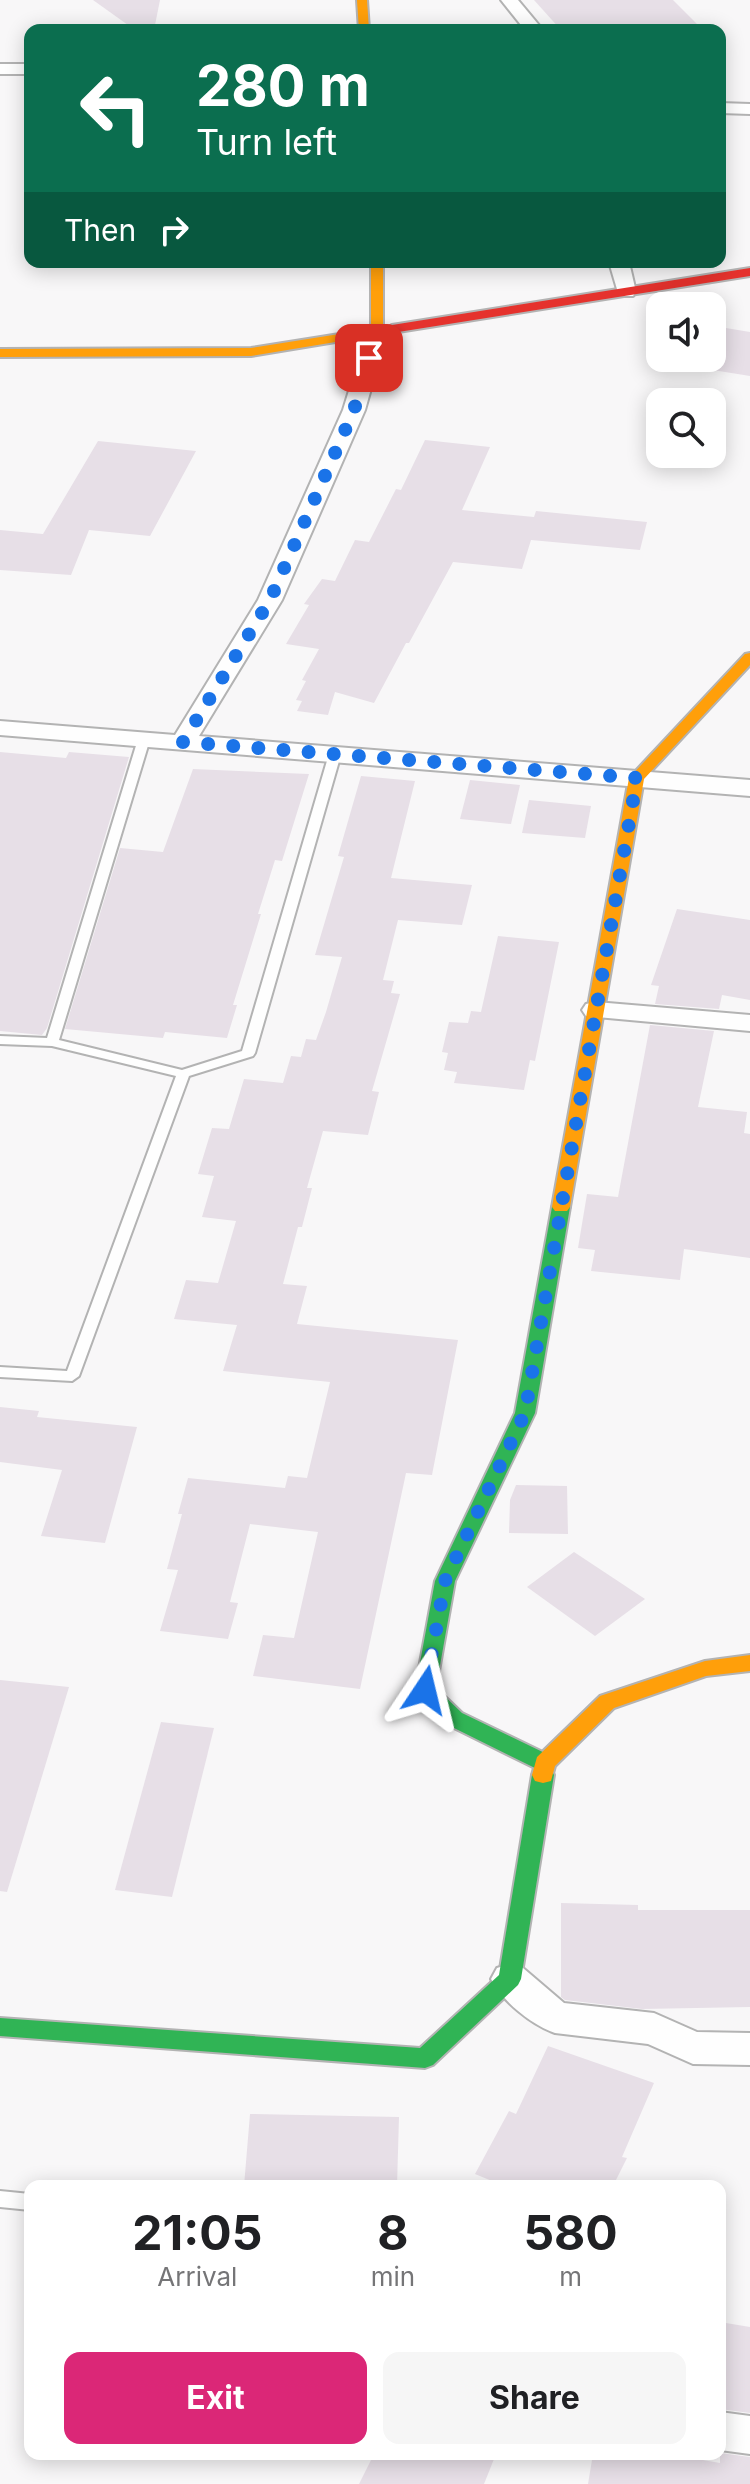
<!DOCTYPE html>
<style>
:root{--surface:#fff;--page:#f6f6f6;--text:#202124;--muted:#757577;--accent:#db2777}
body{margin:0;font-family:Inter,sans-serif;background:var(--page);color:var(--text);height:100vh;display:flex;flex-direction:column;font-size:30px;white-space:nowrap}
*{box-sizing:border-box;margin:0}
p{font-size:26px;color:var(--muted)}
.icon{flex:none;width:44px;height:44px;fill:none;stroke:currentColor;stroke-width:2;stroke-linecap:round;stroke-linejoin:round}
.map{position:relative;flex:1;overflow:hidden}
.panel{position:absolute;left:24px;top:2180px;width:702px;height:280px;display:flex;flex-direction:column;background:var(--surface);border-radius:16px;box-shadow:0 4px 20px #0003}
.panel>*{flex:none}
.hud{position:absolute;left:24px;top:24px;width:702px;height:244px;border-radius:16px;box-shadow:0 4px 20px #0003;background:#0b6e4f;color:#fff;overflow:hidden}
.fabs{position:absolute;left:646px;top:292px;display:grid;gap:16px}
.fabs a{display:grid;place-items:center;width:80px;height:80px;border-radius:16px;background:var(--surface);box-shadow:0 4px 20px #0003;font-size:40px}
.pin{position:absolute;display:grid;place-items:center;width:68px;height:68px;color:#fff;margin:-34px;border-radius:16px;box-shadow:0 4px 12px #0006}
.me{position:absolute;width:88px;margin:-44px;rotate:10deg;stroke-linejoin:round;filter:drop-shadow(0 0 6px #0008)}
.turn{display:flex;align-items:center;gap:28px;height:168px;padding:0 40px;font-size:36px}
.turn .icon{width:104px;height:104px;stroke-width:2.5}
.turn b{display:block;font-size:56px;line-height:68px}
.then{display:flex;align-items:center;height:76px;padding:0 40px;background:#0003;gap:16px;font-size:30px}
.eta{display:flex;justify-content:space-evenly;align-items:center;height:136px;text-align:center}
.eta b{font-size:48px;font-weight:700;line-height:56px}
.action{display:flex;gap:16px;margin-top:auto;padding:16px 40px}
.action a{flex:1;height:92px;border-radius:16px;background:var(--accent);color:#fff;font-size:32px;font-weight:700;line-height:92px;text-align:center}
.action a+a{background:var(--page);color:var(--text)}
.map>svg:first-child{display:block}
.building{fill:#e7dfe7}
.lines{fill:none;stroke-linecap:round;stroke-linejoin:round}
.lane-casing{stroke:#b3b3b3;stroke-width:4}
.street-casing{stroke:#b3b3b3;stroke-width:4}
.fast-casing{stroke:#b3b3b3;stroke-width:4}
.slow-casing{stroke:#b3b3b3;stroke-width:4}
.jam-casing{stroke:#b3b3b3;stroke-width:4}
.lane{fill:#fefefe;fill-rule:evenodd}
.street{fill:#fefefe;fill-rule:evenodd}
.fast{fill:#30b455;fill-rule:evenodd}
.slow{fill:#ff9f0a;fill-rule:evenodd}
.jam{fill:#e5322d;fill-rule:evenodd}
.route{stroke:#1a73e8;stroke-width:14;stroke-dasharray:0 25.2}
</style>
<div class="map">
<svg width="750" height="2484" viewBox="0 0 750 2484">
<rect width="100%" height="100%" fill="#f8f7f8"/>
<!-- building -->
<g class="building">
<polygon points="93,0 160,0 154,30 135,30"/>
<polygon points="534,0 673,0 703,30 561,30"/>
<polygon points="720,327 750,332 750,376 694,367 700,358 712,358 712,340"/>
<polygon points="425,440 490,447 462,510 534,517 536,511 647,522 640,550 531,540 522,569 453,562 409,643 406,643 374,703 335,692 328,715 297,711 302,701 296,700 306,681 302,680 319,649 286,644 309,605 304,604 322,579 335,581 355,540 369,542 396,489 401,490"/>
<polygon points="98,441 196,451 150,536 89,530 71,575 0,570 0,530 43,534"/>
<polygon points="0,752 66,758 69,752 129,757 47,1028 42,1035 0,1031"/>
<polygon points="193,769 309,774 282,861 275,860 258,914 261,914 233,1005 237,1005 227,1038 165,1032 163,1038 65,1029 120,848 163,852"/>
<polygon points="361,776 415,781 391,878 472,885 462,925 398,920 383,980 394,981 391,993 400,994 372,1091 379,1092 368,1135 323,1131 307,1188 312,1188 302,1227 298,1227 283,1284 307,1286 297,1324 458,1340 432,1475 406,1473 360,1689 253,1676 263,1635 294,1638 318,1532 250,1524 230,1602 238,1603 228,1639 160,1631 178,1570 167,1569 182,1514 178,1514 188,1478 285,1488 288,1476 307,1478 330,1382 223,1371 237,1325 174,1319 186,1280 218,1283 236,1221 202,1217 214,1176 198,1174 212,1128 229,1129 244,1079 283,1083 291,1056 301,1057 306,1039 316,1040 326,1012 342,957 315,955 344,857 338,856"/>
<polygon points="470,780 520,785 511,824 460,819"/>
<polygon points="529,800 591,806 585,838 522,833"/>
<polygon points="677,909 750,920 750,1000 722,995 719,1009 655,1004 659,986 651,985"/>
<polygon points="498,936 559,942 535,1061 530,1060 524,1090 454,1083 457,1072 444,1070 448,1053 442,1052 449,1022 468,1023 471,1011 481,1012"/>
<polygon points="650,1025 714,1031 698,1107 747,1112 744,1133 750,1134 750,1258 684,1249 680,1280 591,1271 595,1250 578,1248 587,1194 618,1197"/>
<polygon points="0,1407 39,1411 37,1417 137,1427 105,1543 41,1536 62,1470 0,1462"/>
<polygon points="516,1485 567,1486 568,1534 509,1533 510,1500"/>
<polygon points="574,1552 645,1599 595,1636 527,1587"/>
<polygon points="0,1680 69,1687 7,1892 0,1891"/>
<polygon points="161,1722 214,1728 172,1897 115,1890"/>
<polygon points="561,1903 638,1905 638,1910 750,1910 750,2007 642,2009 565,2000 561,1997"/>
<polygon points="548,2046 654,2083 622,2157 627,2158 613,2186 504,2186 475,2174 509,2111 516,2114"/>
<polygon points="250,2114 399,2117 397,2186 244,2186"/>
<polygon points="720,2322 750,2327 750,2413 720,2409"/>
<polygon points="720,2453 750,2457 750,2484 588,2484 593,2454 668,2454 720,2463"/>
<polygon points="374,2454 496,2454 484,2484 359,2484"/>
</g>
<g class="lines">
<!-- lane casing -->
<g class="lane-casing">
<g id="lane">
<polygon points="144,736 150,739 59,1040 182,1070 242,1051 329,754 335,751 341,754 255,1053 253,1056 189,1076 79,1376 72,1381 0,1377 0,1367 67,1371 176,1076 52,1046 0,1044 0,1036 47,1038 138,739"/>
<polygon points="0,2191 30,2194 30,2210 0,2207"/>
</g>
</g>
<!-- street casing -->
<g class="street-casing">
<g id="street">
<polygon points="501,0 518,0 543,30 525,30"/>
<rect x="0" y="64" width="30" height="10"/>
<polygon points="720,103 750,104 750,114 720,113"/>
<polygon points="609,262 629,262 636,292 633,296 619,296"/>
<polygon points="377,326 387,332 365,410 282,600 199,736 750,780 750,796 0,735 0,721 175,735 258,600 343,410 367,332"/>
<polygon points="596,1002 750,1015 750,1031 586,1016 582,1010 586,1004"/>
<path d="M510,1964L523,1968L564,2003L654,2013L697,2032L750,2033V2065L693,2064L648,2044L555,2033C532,2025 502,2001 491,1979L497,1968Z"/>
<polygon points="720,2412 750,2416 750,2454 720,2450"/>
</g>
</g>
<!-- fast casing -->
<g class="fast-casing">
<polygon id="fast" points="561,1201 570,1207 535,1413 455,1581 436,1688 462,1713 553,1757 556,1763 551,1769 554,1775 521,1979 518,1985 433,2065 425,2068 0,2036 0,2018 420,2048 499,1975 532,1775 537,1769 448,1725 415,1690 435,1581 515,1413 552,1207"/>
</g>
<!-- slow casing -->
<g class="slow-casing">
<g id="slow">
<polygon points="357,0 367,0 369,30 359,30"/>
<polygon points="371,262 383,262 383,327 396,326 396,332 251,356 0,357 0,349 251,348 371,329"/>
<polygon points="750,653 750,665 644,779 570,1207 567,1211 555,1211 552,1207 629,778 745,654"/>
<polygon points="750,1655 750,1671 706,1676 614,1708 555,1766 551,1781 543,1783 535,1781 532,1775 537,1757 600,1696 705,1661"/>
</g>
</g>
<!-- jam casing -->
<g class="jam-casing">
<polygon id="jam" points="750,268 750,276 392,333 386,329 392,325"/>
</g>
<!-- lane -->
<use href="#lane" class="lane"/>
<!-- street -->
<use href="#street" class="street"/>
<!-- fast -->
<use href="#fast" class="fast"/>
<!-- slow -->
<use href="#slow" class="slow"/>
<!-- jam -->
<use href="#jam" class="jam"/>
</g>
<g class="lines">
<!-- route -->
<polyline class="route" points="369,358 354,410 270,600 183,742 637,778 525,1413 445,1581 425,1690"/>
</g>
</svg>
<div class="fabs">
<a><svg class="icon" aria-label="sound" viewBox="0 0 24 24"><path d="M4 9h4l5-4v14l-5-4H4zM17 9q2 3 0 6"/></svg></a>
<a><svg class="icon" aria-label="search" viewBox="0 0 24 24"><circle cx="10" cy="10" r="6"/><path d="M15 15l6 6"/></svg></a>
</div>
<div class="pin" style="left:369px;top:358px;background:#d93025"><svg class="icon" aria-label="arrive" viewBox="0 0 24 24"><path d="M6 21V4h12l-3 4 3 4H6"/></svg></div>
<svg class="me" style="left:425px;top:1690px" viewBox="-20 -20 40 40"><path d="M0-17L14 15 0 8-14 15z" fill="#1a73e8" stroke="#fff" stroke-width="4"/></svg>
<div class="hud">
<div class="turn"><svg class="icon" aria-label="left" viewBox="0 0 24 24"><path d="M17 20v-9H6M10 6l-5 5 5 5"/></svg><div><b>280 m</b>Turn left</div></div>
<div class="then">Then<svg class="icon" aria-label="right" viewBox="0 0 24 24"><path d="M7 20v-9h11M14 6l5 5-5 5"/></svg></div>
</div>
<section class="panel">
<div class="eta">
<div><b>21:05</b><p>Arrival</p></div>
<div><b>8</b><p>min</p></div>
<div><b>580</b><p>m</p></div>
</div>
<div class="action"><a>Exit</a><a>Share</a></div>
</section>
</div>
